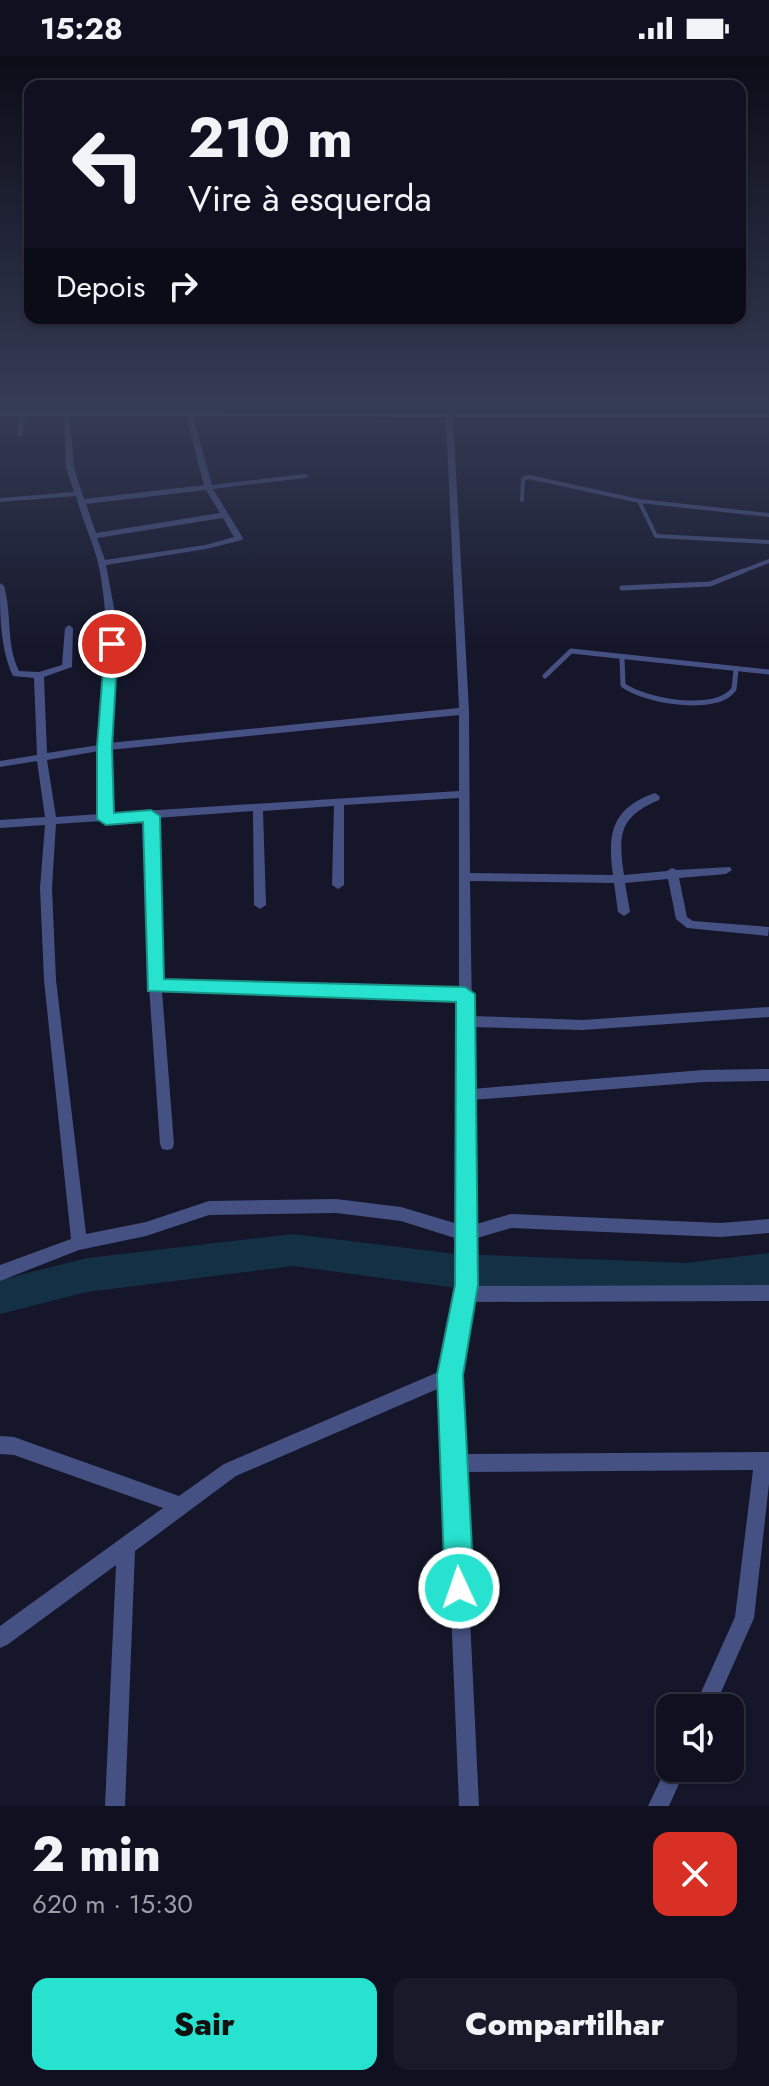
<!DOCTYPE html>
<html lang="pt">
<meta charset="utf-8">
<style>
:root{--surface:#101020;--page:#191929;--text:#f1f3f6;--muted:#9c9da5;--line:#30303e;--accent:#27e2ce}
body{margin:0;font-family:Jost,sans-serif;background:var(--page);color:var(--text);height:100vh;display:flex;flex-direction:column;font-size:30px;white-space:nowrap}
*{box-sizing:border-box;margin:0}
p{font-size:26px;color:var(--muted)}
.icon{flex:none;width:44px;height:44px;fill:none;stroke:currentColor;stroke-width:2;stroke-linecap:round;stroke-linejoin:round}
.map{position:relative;height:1750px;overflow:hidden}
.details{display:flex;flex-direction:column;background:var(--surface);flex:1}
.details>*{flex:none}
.hud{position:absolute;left:24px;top:24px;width:722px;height:244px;border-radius:16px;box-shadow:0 2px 6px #0004,0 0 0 2px var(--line);background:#101020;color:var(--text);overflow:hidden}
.controls{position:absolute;left:656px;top:1638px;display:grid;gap:16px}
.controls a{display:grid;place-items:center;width:88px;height:88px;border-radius:16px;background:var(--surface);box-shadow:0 2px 6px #0004,0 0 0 2px var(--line);font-size:40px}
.pin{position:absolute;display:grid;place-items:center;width:68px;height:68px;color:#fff;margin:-34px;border:4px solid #fff;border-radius:50%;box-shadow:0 2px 8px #0007}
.me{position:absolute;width:88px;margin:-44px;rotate:357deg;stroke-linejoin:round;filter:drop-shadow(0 0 6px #0008)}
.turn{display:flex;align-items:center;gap:28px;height:168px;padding:0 32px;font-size:36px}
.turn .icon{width:104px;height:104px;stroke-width:2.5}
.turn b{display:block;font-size:56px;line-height:68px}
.then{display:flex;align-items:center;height:76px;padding:0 32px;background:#0003;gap:16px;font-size:30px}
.round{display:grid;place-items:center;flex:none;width:84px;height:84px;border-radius:16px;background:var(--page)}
.headline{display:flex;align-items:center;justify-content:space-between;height:136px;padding:0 32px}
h1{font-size:48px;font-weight:800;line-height:60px}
.cta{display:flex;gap:16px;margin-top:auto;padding:16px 32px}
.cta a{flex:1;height:92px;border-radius:16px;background:var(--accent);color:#111;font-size:32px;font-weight:800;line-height:92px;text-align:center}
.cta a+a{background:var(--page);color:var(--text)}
.status{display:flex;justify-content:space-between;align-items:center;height:56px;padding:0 40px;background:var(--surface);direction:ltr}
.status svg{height:22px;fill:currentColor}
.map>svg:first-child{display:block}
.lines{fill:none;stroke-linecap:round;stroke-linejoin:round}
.river{fill:#133045;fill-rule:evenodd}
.service-far1{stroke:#465183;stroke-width:4}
.service{stroke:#465183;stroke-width:5}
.minor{fill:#465183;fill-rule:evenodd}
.route{fill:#27e2ce;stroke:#199386;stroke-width:2}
</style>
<div class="status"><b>15:28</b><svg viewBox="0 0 49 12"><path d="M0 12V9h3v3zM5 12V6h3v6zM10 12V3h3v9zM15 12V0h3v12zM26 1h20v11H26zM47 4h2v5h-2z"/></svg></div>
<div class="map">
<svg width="769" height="1750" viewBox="0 0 769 1750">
<rect width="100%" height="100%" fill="#15162a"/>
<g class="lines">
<!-- river -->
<polygon class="river" points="293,1178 456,1198 686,1207 769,1197 769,1231 686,1241 456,1232 293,1210 87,1236 0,1258 0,1224 87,1202"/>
<!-- service-far1 -->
<g class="service-far1">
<polyline points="522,444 523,423 529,421 639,445 769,459"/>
<polyline points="639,445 656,480 769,486"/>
<polyline points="738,517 769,505"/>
</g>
<!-- service -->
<g class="service">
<polyline points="622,532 710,528 743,515"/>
<path d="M622,602L623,629C644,645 717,658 734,633L736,614"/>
<polyline points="545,620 571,595 769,616"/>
</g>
<!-- minor -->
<g class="minor">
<path d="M446,348H452L453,357H769V361H453L469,655L470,817L613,819C607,777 612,752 655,737L660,741L659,744C619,761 618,778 624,819L667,815L672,812L677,814L730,811L732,814L726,818L679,822L687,861L693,865L769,871L768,880L687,872L676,863L668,823L625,827L630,856L624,860L618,856L614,827L470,825L472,960L583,964L769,951V961L583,974L472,971V1033L703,1014L769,1013V1025L703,1026L472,1044L473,1169L511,1158L721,1167L769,1163V1177L721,1181L511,1172L474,1183V1230L769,1229V1245L471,1246L458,1319L462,1398L769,1396V1428L754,1562L714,1652H694L735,1561L753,1414L463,1416L479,1750H459L442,1331L236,1420L135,1495L125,1750H105L116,1509L7,1589L0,1592V1570L163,1452L14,1399L0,1398V1380L14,1381L179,1440L224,1408L443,1314L458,1229V1183L401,1165L336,1157L209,1159L146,1180L79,1194L0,1225V1209L71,1183L44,924L40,832L45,769L0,772V764L45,761L37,705L0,711V705L37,699L34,622L13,620C0,592 0,558 0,527L4,530C12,558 6,589 19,615L39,616L62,609L65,572L69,569L73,572L72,611L44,621L47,697L99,689C106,626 111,573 99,511C94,487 82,464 76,440L0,446V442L74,436L66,412L64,360H25L23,379L20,381L17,379L19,360H0V356L446,357ZM70,360H186L204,429L84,443L74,412ZM193,360L446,361L459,652L109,687L117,618L115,557L106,509L206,493L242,484L243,482L213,433L305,422L309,420L305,418L212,429ZM206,434L220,457L96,477L86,448ZM223,462L234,481L205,489L105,504L97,482ZM459,659V735L111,757L109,694ZM99,695L100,758L56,761L47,704ZM459,742V933L161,925L156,762L253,755L254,849L260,853L266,849L263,755L334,750L332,829L338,833L344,829V749ZM146,762L149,930L160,1088L162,1093L167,1094L172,1093L174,1088L162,935L459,943L458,1168L401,1151L336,1143L209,1145L146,1166L86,1178L56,924L52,832L56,768L102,765L106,767L110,765Z"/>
<polygon points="670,1704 670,1712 686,1712 669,1750 648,1750"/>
</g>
</g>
<!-- sky -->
<linearGradient id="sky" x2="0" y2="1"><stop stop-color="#0c0c17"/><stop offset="0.59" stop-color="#353c55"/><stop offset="1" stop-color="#353c55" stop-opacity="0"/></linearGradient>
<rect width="769" height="593" fill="url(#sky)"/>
<!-- route -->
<polygon class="route" points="112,583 118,588 112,691 114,757 151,754 160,760 164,923 465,931 475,938 478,1229 463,1319 474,1532 469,1542 459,1546 449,1542 445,1532 437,1319 455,1229 456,946 148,935 143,766 106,769 97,763 97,691 105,588"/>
</svg>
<div class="controls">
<a><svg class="icon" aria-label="sound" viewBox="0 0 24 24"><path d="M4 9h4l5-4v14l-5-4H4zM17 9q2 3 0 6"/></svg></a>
</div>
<div class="pin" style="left:112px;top:588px;background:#d93025"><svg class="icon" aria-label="arrive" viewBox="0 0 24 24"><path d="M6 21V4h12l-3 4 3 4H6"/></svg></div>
<svg class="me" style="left:459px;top:1532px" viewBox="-20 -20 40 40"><circle r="17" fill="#27e2ce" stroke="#fff" stroke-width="3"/><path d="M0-11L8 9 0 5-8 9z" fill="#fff"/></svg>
<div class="hud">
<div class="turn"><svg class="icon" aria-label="left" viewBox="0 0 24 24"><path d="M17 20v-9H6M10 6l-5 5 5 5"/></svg><div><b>210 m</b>Vire à esquerda</div></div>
<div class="then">Depois<svg class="icon" aria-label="right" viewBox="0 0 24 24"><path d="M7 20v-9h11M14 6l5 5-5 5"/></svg></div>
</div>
</div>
<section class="details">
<div class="headline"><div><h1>2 min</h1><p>620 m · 15:30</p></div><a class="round" style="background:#d93025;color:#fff"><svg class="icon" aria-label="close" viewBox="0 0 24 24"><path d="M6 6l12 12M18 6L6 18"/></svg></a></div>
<div class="cta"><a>Sair</a><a>Compartilhar</a></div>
</section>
